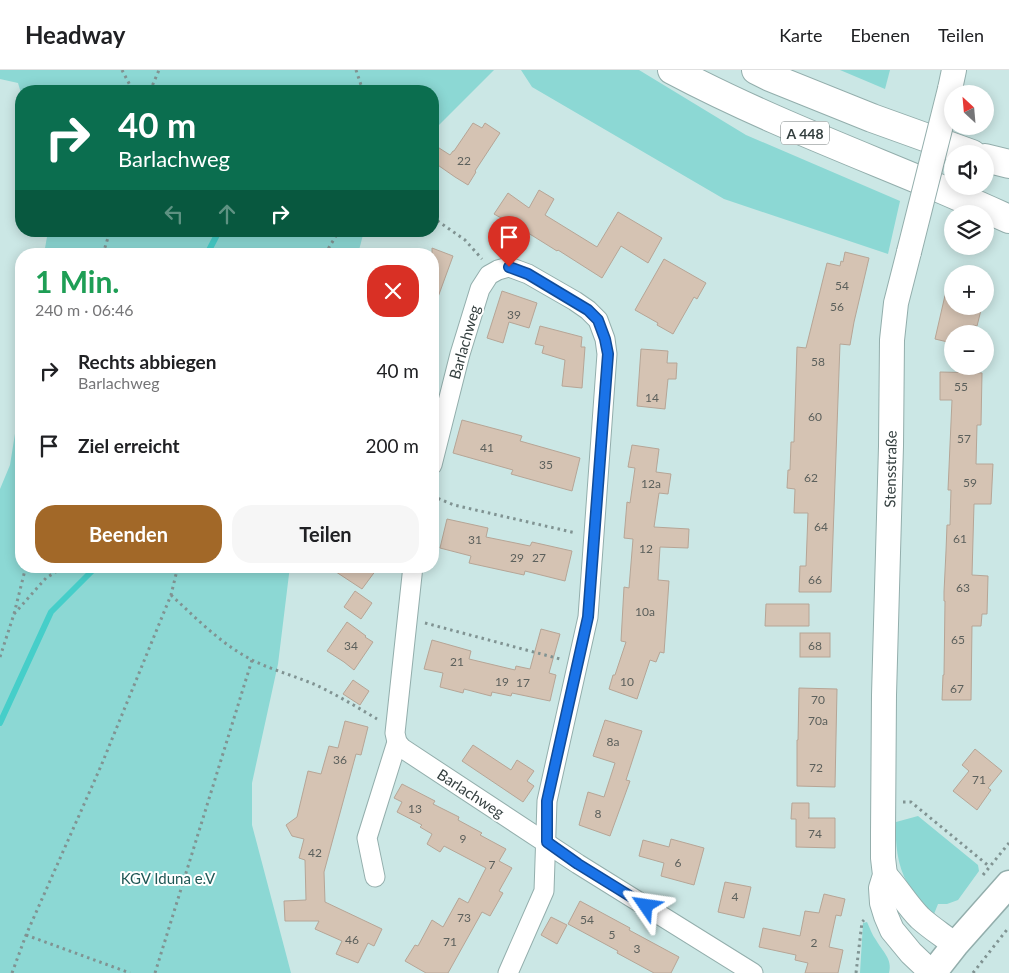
<!DOCTYPE html>
<html lang="de">
<meta charset="utf-8">
<style>
:root{--surface:#fff;--page:#f6f6f6;--text:#202124;--muted:#757577;--line:#e0e0e0;--accent:#a26828}
body{margin:0;font-family:Lato,sans-serif;background:var(--page);color:var(--text);height:100vh;display:flex;flex-direction:column;font-size:19px;white-space:nowrap}
*{box-sizing:border-box;margin:0}
p{font-size:16px;color:var(--muted)}
.icon{flex:none;width:28px;height:28px;fill:none;stroke:currentColor;stroke-width:2;stroke-linecap:round;stroke-linejoin:round}
.map{position:relative;flex:1;overflow:hidden}
.details{position:absolute;left:15px;top:178px;width:424px;height:325px;display:flex;flex-direction:column;background:var(--surface);border-radius:20px;box-shadow:0 2px 12px #0003}
.details>*{flex:none}
.top-card{position:absolute;left:15px;top:15px;width:424px;height:152px;border-radius:20px;box-shadow:0 2px 12px #0003;background:#0b6e4f;color:#fff;overflow:hidden}
.needle{width:32px;rotate:334deg}
.buttons{position:absolute;left:944px;top:15px;display:grid;gap:10px}
.buttons a{display:grid;place-items:center;width:50px;height:50px;border-radius:50%;background:var(--surface);box-shadow:0 2px 12px #0003;font-size:25px}
.pin{position:absolute;display:grid;place-items:center;width:42px;height:42px;color:#fff;margin:-51px -21px;border-radius:50% 50% 50% 0;rotate:-45deg;box-shadow:0 0 5px #0007}
.pin .icon{rotate:45deg}
.me{position:absolute;width:55px;margin:-28px;rotate:302deg;stroke-linejoin:round;filter:drop-shadow(0 0 4px #0008)}
.turn{display:flex;align-items:center;gap:18px;height:105px;padding:0 20px;font-size:22px}
.turn .icon{width:65px;height:65px;stroke-width:2.5}
.turn b{display:block;font-size:35px;line-height:42px}
.lanes{display:flex;align-items:center;height:48px;padding:0 20px;background:#0003;justify-content:center;gap:25px;direction:ltr}
.lanes .off{opacity:.35}
.round{display:grid;place-items:center;flex:none;width:52px;height:52px;border-radius:20px;background:var(--page)}
.overview{display:flex;align-items:center;justify-content:space-between;height:85px;padding:0 20px}
h1{font-size:30px;font-weight:700;line-height:38px;color:#1e9e55}
.button{display:flex;gap:10px;margin-top:auto;padding:10px 20px}
.button a{flex:1;height:58px;border-radius:20px;background:var(--accent);color:#fff;font-size:20px;font-weight:700;line-height:58px;text-align:center}
.button a+a{background:var(--page);color:var(--text)}
ul{padding:0;list-style:none}
li{display:flex;align-items:center;gap:15px;height:75px;padding:0 20px}
li div{flex:1}
li b{display:block;font-size:19px}
li em{font-style:normal}
header{display:flex;align-items:center;gap:30px;box-sizing:border-box;height:70px;padding:0 25px;background:var(--surface);border-bottom:1px solid var(--line)}
header strong{font-size:24px}
nav{display:flex;gap:28px;margin-inline-start:auto;font-size:18px}
.map>svg:first-child{display:block}
.green{fill:#8cd8d4}
.lines{fill:none;stroke-linecap:round;stroke-linejoin:round}
.stream{stroke:#46cec9;stroke-width:6}
.building{fill:#d5c3b3;stroke:#b6a596}
.minor-casing{stroke:#93aeac;stroke-width:21}
.tertiary-casing{stroke:#93aeac;stroke-width:26}
.secondary-casing{stroke:#93aeac;stroke-width:29}
.motorway-casing{stroke:#93aeac;stroke-width:30}
.path{stroke:#809392;stroke-width:3;stroke-dasharray:2.5 4;stroke-linecap:butt}
.minor{stroke:#fff;stroke-width:19}
.tertiary{stroke:#fff;stroke-width:24}
.secondary{stroke:#fff;stroke-width:26}
.motorway{stroke:#fff;stroke-width:28}
.tertiary-bridge-casing{stroke:#93aeac;stroke-width:26;stroke-linecap:butt}
.tertiary-bridge{stroke:#fff;stroke-width:24}
.route-casing{stroke:#114b97;stroke-width:12}
.route{stroke:#1a73e8;stroke-width:9}
.labels{text-anchor:middle;dominant-baseline:central;stroke-width:4;stroke-linejoin:round;paint-order:stroke}
.number-label{font-size:12px;fill:#5c605c}
.shield{fill:#fff;stroke:#717979;stroke-width:1}
.shield-label{font-size:14px;font-weight:bold;fill:#343f3f}
.street-label{font-size:15px;fill:#343f3f;stroke:#fff}
.park-label{font-size:15px;fill:#205856;stroke:#fff}
</style>
<header>
<strong>Headway</strong>
<nav><a>Karte</a><a>Ebenen</a><a>Teilen</a></nav>
</header>
<div class="map">
<svg width="1009" height="903" viewBox="0 0 1009 903">
<rect width="100%" height="100%" fill="#cbe7e5"/>
<!-- green -->
<g class="green">
<polygon points="0,0 494,0 433,61 432,21 21,21 21,23 18,13 0,9"/>
<polygon points="521,0 639,0 746,65 900,131 888,184 724,129 532,17"/>
<polygon points="840,0 890,0 885,19"/>
<polygon points="48,161 364,161 358,184 44,184"/>
<polygon points="21,326 21,496 290,496 278,594 252,713 252,755 291,903 0,903 0,419 10,395"/>
<path d="M918,746L978,795L979,801L958,830L947,834H938L934,844C927,840 922,834 917,827C914,823 910,819 908,814C897,796 895,772 896,752Z"/>
<path d="M867,852C870,858 872,865 876,870C882,881 893,889 889,903H860L863,853Z"/>
</g>
<g class="lines">
<!-- stream -->
<g class="stream">
<polyline points="207,184 219,161"/>
<polyline points="0,653 51,542 92,501 91,496"/>
</g>
</g>
<!-- building -->
<g class="building">
<polygon points="473,53 482,58 485,53 500,63 475,101 476,102 468,115 455,107 432,91 432,82 436,76 450,85 453,81 454,81"/>
<polygon points="539,120 554,129 545,145 597,177 618,142 662,168 648,193 621,176 602,208 558,180 557,181 533,166 494,144 508,123 529,138"/>
<polygon points="432,178 453,186 434,238 432,238"/>
<polygon points="845,182 869,188 854,252 850,275 840,274 831,522 799,522 800,496 806,496 808,443 794,443 795,419 787,418 788,400 790,400 791,372 794,372 797,277 806,278 827,193 840,196 841,191 843,192"/>
<polygon points="664,189 706,213 697,229 694,227 673,264 657,255 658,253 635,240"/>
<polygon points="502,221 537,233 529,258 509,252 503,273 487,268"/>
<polygon points="946,221 952,222 952,236 982,236 977,256 973,255 971,264 952,264 952,273 935,269"/>
<polygon points="540,256 582,267 581,277 585,277 582,318 562,316 565,290 542,283 544,276 535,274"/>
<polygon points="641,279 668,281 667,293 677,293 676,309 668,309 665,339 637,336"/>
<polygon points="940,302 982,303 981,355 977,355 976,394 993,394 991,434 974,434 972,505 988,506 987,544 982,544 981,556 972,556 971,630 942,630 943,605 944,605 945,531 944,531 944,522 946,481 947,455 950,455 951,420 948,420 952,330 940,330"/>
<polygon points="462,350 522,366 520,371 580,388 572,421 511,404 513,400 453,383"/>
<polygon points="632,375 659,379 656,402 671,404 668,424 659,423 654,457 689,459 688,478 660,477 658,510 669,511 664,583 660,582 656,592 650,590 637,629 609,619 613,605 615,605 626,572 621,571 624,517 629,518 633,469 624,468 627,432 630,433 635,398 628,397"/>
<polygon points="447,449 488,458 486,467 530,476 532,472 572,481 565,511 525,501 524,505 469,493 471,486 440,478"/>
<polygon points="327,496 379,496 362,519"/>
<polygon points="355,521 372,533 361,549 344,537"/>
<polygon points="766,534 809,534 809,556 765,556"/>
<polygon points="347,552 366,566 365,567 373,572 354,600 344,592 327,581"/>
<polygon points="541,559 560,564 549,603 556,605 550,631 512,623 511,626 492,622 491,626 464,619 463,623 440,617 443,603 424,599 432,570 471,581 469,589 515,600 516,596 530,599"/>
<rect x="800" y="563" width="30" height="24"/>
<polygon points="353,610 369,621 360,635 343,624"/>
<polygon points="799,618 837,619 835,717 797,716 797,670 798,670"/>
<polygon points="605,650 642,661 626,710 630,711 610,766 579,755 588,722 604,727 615,693 593,686"/>
<polygon points="345,651 368,657 361,685 356,684 324,802 325,832 382,859 374,876 368,873 358,893 336,884 342,871 315,859 319,851 285,851 284,831 306,830 305,790 299,788 304,769 292,766 286,755 297,747 308,701 321,704 329,676 338,678"/>
<polygon points="473,675 511,700 517,690 534,701 527,711 534,716 523,732 462,691"/>
<polygon points="975,679 1002,701 988,718 991,720 977,740 953,721 969,701 962,695"/>
<polygon points="402,714 435,731 433,734 459,747 458,750 482,763 480,765 506,779 499,791 512,798 499,821 503,823 490,846 482,842 448,903 426,903 405,891 415,875 418,876 432,850 443,857 459,828 468,833 486,798 444,776 440,782 427,774 432,764 420,757 422,755 397,742 402,732 394,728"/>
<polygon points="792,733 809,733 809,748 808,748 835,748 835,778 796,777 796,749 791,749"/>
<polygon points="671,769 704,778 694,815 661,806 664,793 639,786 643,770 669,777"/>
<polygon points="725,812 751,817 744,848 718,842"/>
<polygon points="824,824 845,829 841,846 836,845 829,877 843,880 838,903 805,903 808,893 795,890 796,885 759,877 763,858 800,866 805,841 819,843"/>
<polygon points="580,831 630,858 629,860 679,887 671,903 654,903 617,883 618,881 568,854"/>
<polygon points="551,847 567,855 557,874 541,865"/>
</g>
<g class="lines">
<!-- minor casing -->
<g class="minor-casing">
<g id="minor">
<polyline points="432,395 460,284 480,219 489,205 498,200 509,197 528,204 575,231 588,240 598,250 605,269 607,284 588,547 547,731 544,821 508,903"/>
<polyline points="413,496 395,663 397,672 402,678 578,794 753,903"/>
<polyline points="375,807 367,768 397,672"/>
</g>
</g>
<!-- tertiary casing -->
<g class="tertiary-casing">
<g id="tertiary">
<polyline points="950,19 954,0"/>
<polyline points="909,182 896,233 892,270 891,376 884,625 883,763 883,788 885,805 881,818 882,833 886,846 892,860 911,883 932,903"/>
<path d="M885,805C898,819 907,835 920,848C931,858 944,866 955,875"/>
</g>
</g>
<!-- secondary casing -->
<g class="secondary-casing">
<polyline id="secondary" points="933,903 955,875 1009,814"/>
</g>
<!-- motorway casing -->
<g class="motorway-casing">
<g id="motorway">
<path d="M672,0C753,43 838,76 922,111C951,123 980,136 1009,149"/>
<polyline points="756,0 770,7 872,48 972,84"/>
<polyline points="985,88 1009,94"/>
</g>
</g>
<!-- path -->
<g class="path">
<polyline points="122,0 133,21"/>
<polyline points="356,0 363,21"/>
<polyline points="150,21 159,0"/>
<polyline points="432,147 465,170 482,189"/>
<polyline points="103,184 110,161"/>
<polyline points="325,184 339,161"/>
<polyline points="432,426 454,435 576,463"/>
<path d="M171,525C196,548 221,574 252,590C272,600 295,606 316,615C337,625 357,637 377,649"/>
<polyline points="14,544 46,508 65,496"/>
<polyline points="425,553 560,589"/>
<polyline points="0,587 14,544 26,496"/>
<polyline points="903,732 911,732 990,797"/>
<polyline points="983,805 1009,773"/>
<polyline points="26,865 130,903"/>
<polyline points="12,903 26,865 101,696 171,525 178,496"/>
<polyline points="155,903 252,590"/>
<polyline points="856,903 862,852 864,850"/>
<polyline points="973,903 1009,857"/>
</g>
<!-- minor -->
<use href="#minor" class="minor"/>
<!-- tertiary -->
<use href="#tertiary" class="tertiary"/>
<!-- secondary -->
<use href="#secondary" class="secondary"/>
<!-- motorway -->
<use href="#motorway" class="motorway"/>
<!-- tertiary-bridge casing -->
<g class="tertiary-bridge-casing">
<polyline id="tertiary-bridge" points="909,182 950,19"/>
</g>
<!-- tertiary-bridge -->
<use href="#tertiary-bridge" class="tertiary-bridge"/>
</g>
<g class="lines">
<!-- route casing -->
<g class="route-casing">
<polyline id="route" points="509,197 528,204 588,240 598,250 605,269 608,284 588,547 547,731 547,772 578,794 646,836"/>
</g>
<!-- route -->
<use href="#route" class="route"/>
</g>
<g class="labels">
<!-- number labels -->
<g class="number-label">
<text x="464" y="90">22</text>
<text x="842" y="215">54</text>
<text x="837" y="236">56</text>
<text x="514" y="244">39</text>
<text x="818" y="291">58</text>
<text x="961" y="316">55</text>
<text x="652" y="327">14</text>
<text x="815" y="346">60</text>
<text x="964" y="368">57</text>
<text x="487" y="377">41</text>
<text x="546" y="394">35</text>
<text x="811" y="407">62</text>
<text x="970" y="412">59</text>
<text x="651" y="413">12a</text>
<text x="821" y="456">64</text>
<text x="960" y="468">61</text>
<text x="475" y="469">31</text>
<text x="646" y="478">12</text>
<text x="517" y="487">29</text>
<text x="539" y="487">27</text>
<text x="815" y="509">66</text>
<text x="963" y="517">63</text>
<text x="645" y="541">10a</text>
<text x="958" y="569">65</text>
<text x="351" y="575">34</text>
<text x="815" y="575">68</text>
<text x="457" y="591">21</text>
<text x="502" y="611">19</text>
<text x="627" y="611">10</text>
<text x="523" y="612">17</text>
<text x="957" y="618">67</text>
<text x="818" y="629">70</text>
<text x="818" y="650">70a</text>
<text x="613" y="671">8a</text>
<text x="340" y="689">36</text>
<text x="816" y="697">72</text>
<text x="979" y="709">71</text>
<text x="415" y="738">13</text>
<text x="598" y="743">8</text>
<text x="815" y="763">74</text>
<text x="463" y="768">9</text>
<text x="315" y="782">42</text>
<text x="678" y="792">6</text>
<text x="492" y="794">7</text>
<text x="735" y="826">4</text>
<text x="464" y="847">73</text>
<text x="587" y="849">54</text>
<text x="612" y="864">5</text>
<text x="352" y="869">46</text>
<text x="450" y="871">71</text>
<text x="814" y="872">2</text>
<text x="637" y="878">3</text>
</g>
<!-- shield labels -->
<rect class="shield" x="781" y="51.5" width="48" height="23" rx="4"/>
<g class="shield-label">
<text x="805" y="63">A 448</text>
</g>
<!-- street labels -->
<g class="street-label">
<text transform="translate(464 272) rotate(-74)">Barlachweg</text>
<text transform="translate(890 399) rotate(-89)">Stensstraße</text>
<text transform="translate(471 723) rotate(33)">Barlachweg</text>
</g>
<!-- park labels -->
<g class="park-label">
<text x="168" y="808">KGV Iduna e.V</text>
</g>
</g>
</svg>
<div class="buttons">
<a><svg class="needle" viewBox="-14 -14 28 28"><path d="M0-13l5 13h-10z" fill="#e53935"/><path d="M0 13l5-13h-10z" fill="#757577"/></svg></a>
<a><svg class="icon" aria-label="sound" viewBox="0 0 24 24"><path d="M4 9h4l5-4v14l-5-4H4zM17 9q2 3 0 6"/></svg></a>
<a><svg class="icon" aria-label="layers" viewBox="0 0 24 24"><path d="M12 4l9 5-9 5-9-5zM3 14l9 5 9-5"/></svg></a>
<a>+</a>
<a>−</a>
</div>
<div class="pin" style="left:509px;top:197px;background:#d93025"><svg class="icon" aria-label="arrive" viewBox="0 0 24 24"><path d="M6 21V4h12l-3 4 3 4H6"/></svg></div>
<svg class="me" style="left:646px;top:836px" viewBox="-20 -20 40 40"><path d="M0-17L14 15 0 8-14 15z" fill="#1a73e8" stroke="#fff" stroke-width="4"/></svg>
<div class="top-card">
<div class="turn"><svg class="icon" aria-label="right" viewBox="0 0 24 24"><path d="M7 20v-9h11M14 6l5 5-5 5"/></svg><div><b>40 m</b>Barlachweg</div></div>
<div class="lanes"><svg class="icon off" aria-label="left" viewBox="0 0 24 24"><path d="M17 20v-9H6M10 6l-5 5 5 5"/></svg><svg class="icon off" aria-label="ahead" viewBox="0 0 24 24"><path d="M12 20V5M6 11l6-6 6 6"/></svg><svg class="icon" aria-label="right" viewBox="0 0 24 24"><path d="M7 20v-9h11M14 6l5 5-5 5"/></svg></div>
</div>
<section class="details">
<div class="overview"><div><h1>1 Min.</h1><p>240 m · 06:46</p></div><a class="round" style="background:#d93025;color:#fff"><svg class="icon" aria-label="close" viewBox="0 0 24 24"><path d="M6 6l12 12M18 6L6 18"/></svg></a></div>
<ul>
<li><svg class="icon" aria-label="right" viewBox="0 0 24 24"><path d="M7 20v-9h11M14 6l5 5-5 5"/></svg><div><b>Rechts abbiegen</b><p>Barlachweg</p></div><em>40 m</em></li>
<li><svg class="icon" aria-label="arrive" viewBox="0 0 24 24"><path d="M6 21V4h12l-3 4 3 4H6"/></svg><div><b>Ziel erreicht</b></div><em>200 m</em></li>
</ul>
<div class="button"><a>Beenden</a><a>Teilen</a></div>
</section>
</div>
